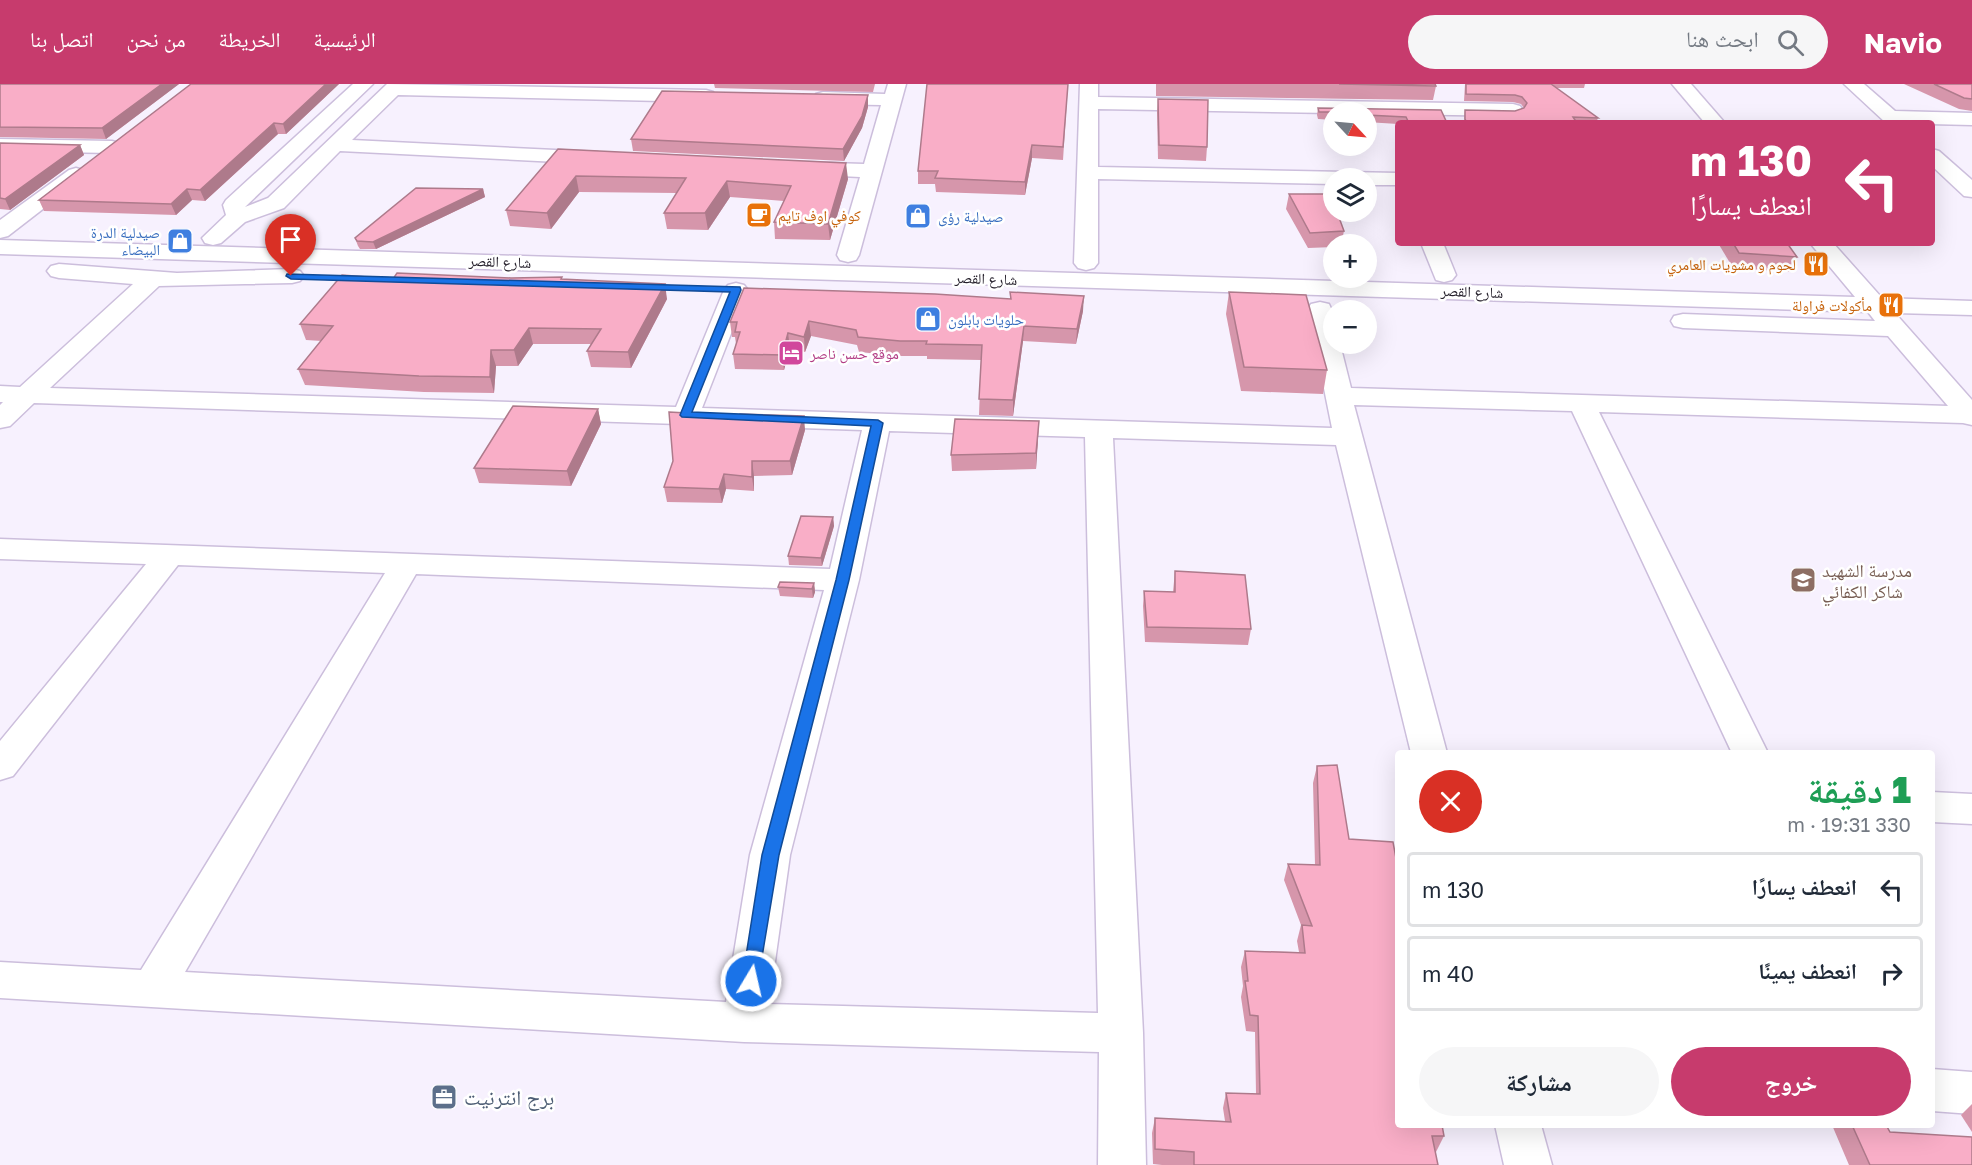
<!DOCTYPE html>
<html lang="ar">
<meta charset="utf-8">
<style>
:root{--surface:#fff;--page:#f6f6f7;--text:#1f2937;--muted:#747a83;--line:#e0e1e3;--accent:#c73b6d}
body{margin:0;font-family:"Golos Text","Noto Naskh Arabic",sans-serif;background:var(--page);color:var(--text);direction:rtl;height:100vh;display:flex;flex-direction:column;font-size:22px;white-space:nowrap}
*{box-sizing:border-box;margin:0}
p{font-size:20px;color:var(--muted)}
.icon{flex:none;width:33px;height:33px;fill:none;stroke:currentColor;stroke-width:2;stroke-linecap:round;stroke-linejoin:round}
.map{position:relative;flex:1;overflow:hidden;direction:ltr}
.details{position:absolute;left:1395px;top:666px;width:540px;height:378px;display:flex;flex-direction:column;background:var(--surface);border-radius:6px;box-shadow:0 6px 24px #0002;direction:rtl}
.details>*{flex:none}
.top-card{position:absolute;left:1395px;top:36px;width:540px;height:126px;border-radius:6px;box-shadow:0 6px 24px #0002;direction:rtl;background:#c73b6d;color:#fff;overflow:hidden}
.needle{width:39px;rotate:116deg}
.buttons{position:absolute;left:1323px;top:18px;display:grid;gap:12px}
.buttons a{display:grid;place-items:center;width:54px;height:54px;border-radius:50%;background:var(--surface);box-shadow:0 6px 24px #0002;font-size:30px}
.pin{position:absolute;display:grid;place-items:center;width:51px;height:51px;color:#fff;margin:-62px -26px;border-radius:50% 50% 50% 0;rotate:-45deg;box-shadow:0 0 6px #0007}
.pin .icon{rotate:45deg}
.me{position:absolute;width:66px;margin:-33px;rotate:9deg;stroke-linejoin:round;filter:drop-shadow(0 0 4px #0008)}
.turn{display:flex;align-items:center;gap:21px;height:126px;padding:0 24px;font-size:27px}
.turn .icon{width:78px;height:78px;stroke-width:2.5}
.turn b{display:block;font-size:42px;line-height:51px}
.round{display:grid;place-items:center;flex:none;width:63px;height:63px;border-radius:32px;background:var(--page)}
.overview{display:flex;align-items:center;justify-content:space-between;height:102px;padding:0 24px}
h1{font-size:36px;font-weight:800;line-height:45px;color:#1e9e55}
.action{display:flex;gap:12px;margin-top:auto;padding:12px 24px}
.action a{flex:1;height:69px;border-radius:36px;background:var(--accent);color:#fff;font-size:24px;font-weight:800;line-height:69px;text-align:center}
.action a+a{background:var(--page);color:var(--text)}
ul{padding:0;list-style:none}
li{display:flex;align-items:center;gap:18px;height:75px;margin:0 12px 9px;padding:0 12px;border:3px solid var(--line);border-radius:6px}
li div{flex:1}
li b{display:block;font-size:22px}
li em{font-style:normal}
header{display:flex;align-items:center;gap:36px;box-sizing:border-box;height:84px;padding:0 30px;background:var(--accent);color:#fff}
header strong{font-size:28px}
nav{display:flex;gap:33px;margin-inline-start:auto;font-size:21px}
.search{width:420px;height:54px;background:var(--page);display:flex;align-items:center;gap:15px;box-sizing:border-box;padding:0 21px;border-radius:33px;color:var(--muted);font-size:22px}
.map>svg:first-child{display:block}
.lines{fill:none;stroke-linecap:round;stroke-linejoin:round}
.minor-casing{stroke:#ccbedc;stroke-width:3}
.minor{fill:#fff;fill-rule:evenodd}
.wall{fill:#d696ab}
.shaded-wall{fill:#ae7a8b}
.building{fill:#f9aec7;stroke:#ae7a8b;stroke-width:1.5}
.route{fill:#1a73e8;stroke:#114b97;stroke-width:1.5}
.labels{text-anchor:middle;dominant-baseline:central;stroke-width:5;stroke-linejoin:round;paint-order:stroke}
.far-food-label{font-size:15px;fill:#c56008;stroke:#fff;text-anchor:end}
.far-shop-label{font-size:15px;fill:#366cbe;stroke:#fff;text-anchor:start}
.far-street-label{font-size:15px;fill:#26212c;stroke:#fff}
.far-hotel-label{font-size:15px;fill:#b23c85;stroke:#fff;text-anchor:start}
.education-label{font-size:18px;fill:#785e54;stroke:#fff;text-anchor:start}
.near-service-label{font-size:21px;fill:#4e5e75;stroke:#fff;text-anchor:start}
</style>
<header>
<strong>Navio</strong>
<div class="search"><svg class="icon" aria-label="search" viewBox="0 0 24 24"><circle cx="10" cy="10" r="6"/><path d="M15 15l6 6"/></svg>ابحث هنا</div>
<nav><a>الرئيسية</a><a>الخريطة</a><a>من نحن</a><a>اتصل بنا</a></nav>
</header>
<div class="map">
<svg width="1972" height="1081" viewBox="0 0 1972 1081">
<rect width="100%" height="100%" fill="#f7f1fe"/>
<g class="lines">
<!-- minor casing -->
<g class="minor-casing">
<g id="minor">
<polygon points="353,0 373,0 245,123 268,114 387,0 706,6 713,8 715,12 713,16 706,18 398,11 352,56 597,68 604,70 607,74 604,78 597,80 340,67 284,124 245,138 221,159 213,161 205,159 202,154 226,131 223,121 226,116"/>
<polygon points="888,0 906,0 859,171 856,176 848,178 840,176 837,171 860,93 801,90 794,88 791,84 794,80 801,78 864,80 881,21 823,20 816,18 814,14 816,10 823,8 885,10"/>
<polygon points="1080,0 1098,0 1098,13 1513,20 1520,22 1523,26 1520,30 1513,32 1098,25 1098,83 1398,89 1398,101 1366,101 1366,94 1334,94 1334,100 1098,95 1098,179 1094,184 1086,186 1078,184 1074,179"/>
<polygon points="1672,0 1691,0 1725,39 1705,39"/>
<polygon points="1844,0 1864,0 1895,27 1972,29 1972,41 1886,39"/>
<polygon points="0,55 112,57 119,59 122,63 119,67 112,69 0,67"/>
<polygon points="1932,65 1939,67 1972,96 1972,113 1964,112 1932,82"/>
<polygon points="76,84 83,86 86,90 83,94 8,152 0,154 0,136 69,86"/>
<path d="M0,156L1855,213L1810,159H1833L1882,214L1972,217V231L1895,229L1972,316V341L1963,339L1599,328L1768,669H1732L1572,327L1354,321L1447,669H1411L1336,361L1113,354L1143,949L1146,1081H1098L1099,968L744,958L0,914V878L141,886L385,489L178,481L13,692L0,696V657L146,480L0,475V455L830,485L862,346L34,319L10,342L0,344V321L3,318H0V302L20,303L133,200L59,194L51,192L47,187L51,182L59,180L177,189L292,185L300,187L304,192L300,197L292,199L159,202L50,304L676,323L724,206L728,201L736,199L744,201L748,206L702,324L1332,344L1308,225L1311,220L1320,218L1329,220L1334,231V260H1340L1351,304L1948,322L1888,252L1683,244L1674,242L1671,237L1674,232L1683,230L1875,237L1868,228L0,170ZM889,347L1085,353L1098,929L769,920L790,771L859,496ZM416,490L824,506L750,771L726,918L185,888Z"/>
<polygon points="1421,159 1443,159 1456,191 1452,196 1444,198 1436,196"/>
<polygon points="1932,708 1972,710 1972,740 1932,738"/>
<polygon points="1932,985 1972,988 1972,1030 1932,1027"/>
<polygon points="1495,1041 1541,1041 1552,1081 1504,1081"/>
</g>
</g>
<!-- minor -->
<use href="#minor" class="minor"/>
</g>
<!-- wall -->
<g class="wall">
<polygon points="0,0 179,0 106,55 0,53"/>
<polygon points="191,0 339,0 286,50 278,50 205,117 192,116 176,131 44,127 39,116"/>
<polygon points="714,0 875,0 873,8 715,4"/>
<polygon points="1068,0 1063,76 1032,74 1025,111 936,108 935,100 918,100 918,87"/>
<polygon points="1156,0 1435,0 1436,2 1433,16 1156,12"/>
<polygon points="1465,0 1585,0 1584,4 1556,4 1598,34 1596,39 1464,39 1465,26 1515,27 1524,24 1521,20 1513,18 1464,17"/>
<polygon points="1904,0 1972,0 1972,27 1959,25"/>
<polygon points="1158,15 1207,63 1206,77 1158,75 1157,28"/>
<polygon points="868,23 862,44 844,77 633,67 631,55"/>
<polygon points="1318,24 1441,26 1447,39 1398,39 1398,40 1366,38 1366,28 1334,28 1334,36 1318,35 1317,31"/>
<polygon points="0,59 80,61 84,71 10,126 0,125"/>
<polygon points="558,65 848,95 830,156 775,155 774,138 784,117 730,113 708,146 667,145 664,129 677,109 579,108 551,145 510,142 506,126"/>
<polygon points="483,105 485,113 376,165 360,165 358,162 355,154"/>
<polygon points="1289,110 1344,147 1341,160 1334,160 1334,163 1308,164 1286,125"/>
<polygon points="1718,159 1787,159 1797,173 1790,188 1733,184"/>
<polygon points="511,194 563,195 667,215 631,284 591,283 587,267 591,260 533,260 518,282 496,282 494,309 424,308 305,301 298,285 322,257 306,256 300,240 393,195"/>
<polygon points="1010,208 1083,227 1076,260 1023,257 1013,332 979,331 981,276 927,275 927,272 901,272 859,268 857,261 811,252 805,268 790,264 784,286 735,285 733,270 736,260 735,253 732,253 730,238 1010,215"/>
<polygon points="1229,208 1327,286 1323,310 1241,307 1226,230"/>
<polygon points="598,325 601,340 571,402 479,399 474,384"/>
<polygon points="1039,337 1036,385 952,387 951,371"/>
<polygon points="805,346 792,391 754,392 754,407 726,405 722,419 667,418 664,403"/>
<polygon points="833,433 834,442 822,482 789,481 788,472"/>
<polygon points="1175,487 1251,545 1248,561 1145,558 1143,522 1144,507 1173,508"/>
<polygon points="814,499 815,508 813,514 780,512 778,503"/>
<polygon points="1317,682 1349,755 1398,1041 1444,1052 1436,1068 1435,1068 1438,1081 1162,1081 1153,1080 1152,1049 1155,1034 1225,1037 1223,1024 1226,1009 1256,1010 1255,948 1246,947 1241,913 1243,902 1241,883 1245,867 1299,868 1297,857 1301,841 1284,796 1288,780 1315,781 1313,699"/>
<polygon points="1972,1020 1972,1048 1961,1031"/>
<polygon points="1832,1041 1886,1041 1890,1048 1972,1081 1849,1081"/>
</g>
<!-- shaded-wall -->
<g class="shaded-wall">
<polygon points="162,0 179,0 106,55 102,44"/>
<polygon points="326,0 339,0 286,50 283,40"/>
<polygon points="868,11 868,23 862,44 844,77 843,65"/>
<polygon points="274,39 278,50 205,117 200,106"/>
<polygon points="80,61 84,71 10,126 5,115"/>
<polygon points="1032,61 1032,74 1025,111 1025,98"/>
<polygon points="846,79 848,95 830,156 828,140"/>
<polygon points="576,92 579,108 551,145 547,129"/>
<polygon points="727,97 730,113 708,146 705,129"/>
<polygon points="187,105 192,116 176,131 171,120"/>
<polygon points="483,105 485,113 376,165 373,158"/>
<polygon points="665,200 667,215 631,284 628,268"/>
<polygon points="1084,212 1083,227 1076,260 1077,245"/>
<polygon points="809,237 811,252 805,268 804,253"/>
<polygon points="1024,242 1023,257 1013,332 1013,316"/>
<polygon points="529,244 533,260 518,282 514,266"/>
<polygon points="788,249 790,264 784,286 782,271"/>
<polygon points="491,266 496,282 494,309 490,293"/>
<polygon points="598,325 601,340 571,402 567,387"/>
<polygon points="804,332 805,346 792,391 790,377"/>
<polygon points="1039,337 1038,354 1036,385 1036,369"/>
<polygon points="752,377 754,392 754,407 752,393"/>
<polygon points="724,390 726,405 722,419 719,405"/>
<polygon points="833,433 834,442 822,482 821,474"/>
<polygon points="814,499 815,508 813,514 812,505"/>
</g>
<!-- building -->
<g class="building">
<polygon points="0,0 162,0 102,44 0,43"/>
<polygon points="191,0 326,0 283,40 274,39 200,106 187,105 171,120 39,116"/>
<polygon points="927,0 1068,0 1063,63 1032,61 1025,98 935,94 938,87 918,87"/>
<polygon points="1339,0 1435,0 1436,2"/>
<polygon points="1466,0 1551,0 1598,34 1573,33 1577,39 1467,39 1465,35 1465,26 1515,27 1524,24 1527,19 1522,13 1515,11 1466,10"/>
<polygon points="1934,0 1972,0 1972,15 1964,14"/>
<polygon points="662,7 868,11 862,32 843,65 631,55"/>
<polygon points="1158,15 1208,16 1207,63 1159,61"/>
<polygon points="1318,24 1441,26 1447,39 1409,39 1406,33 1366,31 1366,28 1319,28"/>
<polygon points="0,59 80,61 5,115 0,114"/>
<polygon points="558,65 846,79 828,140 774,138 791,102 727,97 705,129 664,129 686,94 576,92 547,129 506,126"/>
<polygon points="416,104 483,105 373,158 357,157 355,154"/>
<polygon points="1289,110 1332,110 1334,116 1334,128 1337,128 1344,147 1310,149"/>
<polygon points="1733,159 1787,159 1797,173 1739,169"/>
<polygon points="397,189 511,194 562,193 561,195 665,200 628,268 587,267 601,245 529,244 514,266 491,266 490,293 419,292 298,285 333,242 300,240 342,191 393,195"/>
<polygon points="744,204 935,210 1011,215 1010,208 1084,212 1077,245 1024,242 1013,316 979,315 982,261 926,260 927,257 900,257 858,253 856,246 809,237 804,253 788,249 782,271 733,270 740,248 735,248 737,238 730,238"/>
<polygon points="1229,208 1306,211 1327,286 1244,283"/>
<polygon points="513,322 598,325 567,387 474,384"/>
<polygon points="669,328 740,332 740,330 804,332 790,377 752,377 752,393 724,390 719,405 664,403 673,377"/>
<polygon points="955,335 1039,337 1036,369 951,371"/>
<polygon points="801,432 833,433 821,474 788,472"/>
<polygon points="1175,487 1245,491 1251,545 1147,543 1144,507 1175,508"/>
<polygon points="780,498 814,499 812,505 778,503"/>
<polygon points="1337,681 1349,755 1393,758 1398,785 1398,1041 1442,1041 1444,1052 1432,1052 1438,1081 1194,1081 1194,1068 1155,1065 1155,1034 1231,1038 1226,1009 1260,1010 1258,932 1250,931 1245,897 1248,897 1245,867 1305,869 1302,841 1312,842 1288,780 1320,781 1317,682"/>
<polygon points="1852,1041 1886,1041 1890,1048 1972,1053 1972,1081 1870,1081"/>
</g>
<!-- route -->
<polygon class="route" points="287,190 740,203 741,206 692,328 878,336 883,339 849,496 779,771 757,903 751,905 744,903 742,897 762,771 836,496 871,342 682,333 680,331 730,208 291,195 286,192"/>
<!-- icons -->
<defs>
<g id="cafe-square" transform="scale(1.35)"><rect x="-9" y="-9" width="18" height="18" rx="4" fill="#e8710a" stroke="#fff"/><path d="M-5.5-4.5H6V0H3Q3 3.5 0 3.5H-2.5Q-5.5 3.5-5.5 0ZM3-3.2v2h1.7v-2ZM-6 4.5H4V6H-6Z" fill="#fff"/></g>
<g id="shop-square" transform="scale(1.35)"><rect x="-9" y="-9" width="18" height="18" rx="4" fill="#3f7fe0" stroke="#fff"/><path d="M-5-2.5h2.3a2.7 3.5 0 0 1 5.4 0H5L5.5 6h-11ZM-1.5-2.5h3a1.5 2.3 0 0 0-3 0Z" fill="#fff"/></g>
<g id="restaurant-square" transform="scale(1.35)"><rect x="-9" y="-9" width="18" height="18" rx="4" fill="#e8710a" stroke="#fff"/><path d="M-5-6h1v4h1v-4h1v4h1v-4h1v5L-1.5 .5V6h-2V.5L-5-1ZM5-6V6H3V1.5H1.5Q1.5-4 5-6Z" fill="#fff"/></g>
<g id="hotel-square" transform="scale(1.35)"><rect x="-9" y="-9" width="18" height="18" rx="4" fill="#d1479c" stroke="#fff"/><path d="M-6-4.5h1.5V1H6V5H4.5V3h-9V5H-6ZM-4 0a1.8 1.8 0 1 1 3.6 0ZM.5 0V-2.5h3Q6-2.5 6 0Z" fill="#fff"/></g>
<g id="school-square" transform="scale(1.35)"><rect x="-9" y="-9" width="18" height="18" rx="4" fill="#8d6e63" stroke="#fff"/><path d="M0-5L7-2L0 1L-7-2ZM-4 1L0 2.5L4 1V4Q0 6-4 4Z" fill="#fff"/></g>
<g id="office-square" transform="scale(1.35)"><rect x="-9" y="-9" width="18" height="18" rx="4" fill="#5c6f8a" stroke="#fff"/><path d="M-6-3h4V-5.5h4V-3h4V5H-6ZM-1-4.5V-3h2v-1.5ZM-6 0V1H6V0Z" fill="#fff"/></g>
</defs>
<g fill-rule="evenodd">
<use href="#cafe-square" x="759" y="131"/>
<use href="#shop-square" x="918" y="132"/>
<use href="#shop-square" x="180" y="157"/>
<use href="#restaurant-square" x="1816" y="180"/>
<use href="#restaurant-square" x="1891" y="221"/>
<use href="#shop-square" x="928" y="235"/>
<use href="#hotel-square" x="791" y="269"/>
<use href="#school-square" x="1803" y="496"/>
<use href="#office-square" x="444" y="1013"/>
</g>
<g class="labels">
<!-- far-food labels -->
<g class="far-food-label">
<text x="778" y="131" text-anchor="start">كوفي اوف تايم</text>
<text x="1796" y="180">لحوم و مشويات العامري</text>
<text x="1872" y="221">مأكولات فراولة</text>
</g>
<!-- far-shop labels -->
<g class="far-shop-label">
<text x="938" y="132">صيدلية رؤى</text>
<text x="160" y="148" text-anchor="end">صيدلية الدرة<tspan x="160" dy="17">البيضاء</tspan></text>
<text x="948" y="235">حلويات بابلون</text>
</g>
<!-- far-street labels -->
<g class="far-street-label">
<text transform="translate(500 177) rotate(2)">شارع القصر</text>
<text transform="translate(986 194) rotate(2)">شارع القصر</text>
<text transform="translate(1472 207) rotate(2)">شارع القصر</text>
</g>
<!-- far-hotel labels -->
<g class="far-hotel-label">
<text x="810" y="269">موقع حسن ناصر</text>
</g>
<!-- education labels -->
<g class="education-label">
<text x="1822" y="486">مدرسة الشهيد<tspan x="1822" dy="21">شاكر الكفائي</tspan></text>
</g>
<!-- near-service labels -->
<g class="near-service-label">
<text x="464" y="1013">برج انترنيت</text>
</g>
</g>
</svg>
<div class="buttons">
<a><svg class="needle" viewBox="-14 -14 28 28"><path d="M0-13l5 13h-10z" fill="#e53935"/><path d="M0 13l5-13h-10z" fill="#747a83"/></svg></a>
<a><svg class="icon" aria-label="layers" viewBox="0 0 24 24"><path d="M12 4l9 5-9 5-9-5zM3 14l9 5 9-5"/></svg></a>
<a>+</a>
<a>−</a>
</div>
<div class="pin" style="left:291px;top:192px;background:#d93025"><svg class="icon" aria-label="arrive" viewBox="0 0 24 24"><path d="M6 21V4h12l-3 4 3 4H6"/></svg></div>
<svg class="me" style="left:751px;top:897px" viewBox="-20 -20 40 40"><circle r="17" fill="#1a73e8" stroke="#fff" stroke-width="3"/><path d="M0-11L8 9 0 5-8 9z" fill="#fff"/></svg>
<div class="top-card">
<div class="turn"><svg class="icon" aria-label="left" viewBox="0 0 24 24"><path d="M17 20v-9H6M10 6l-5 5 5 5"/></svg><div><b>130 m</b>انعطف يسارًا</div></div>
</div>
<section class="details">
<div class="overview"><div><h1>1 دقيقة</h1><p>330 m · 19:31</p></div><a class="round" style="background:#d93025;color:#fff"><svg class="icon" aria-label="close" viewBox="0 0 24 24"><path d="M6 6l12 12M18 6L6 18"/></svg></a></div>
<ul>
<li><svg class="icon" aria-label="left" viewBox="0 0 24 24"><path d="M17 20v-9H6M10 6l-5 5 5 5"/></svg><div><b>انعطف يسارًا</b></div><em>130 m</em></li>
<li><svg class="icon" aria-label="right" viewBox="0 0 24 24"><path d="M7 20v-9h11M14 6l5 5-5 5"/></svg><div><b>انعطف يمينًا</b></div><em>40 m</em></li>
</ul>
<div class="action"><a>خروج</a><a>مشاركة</a></div>
</section>
</div>
